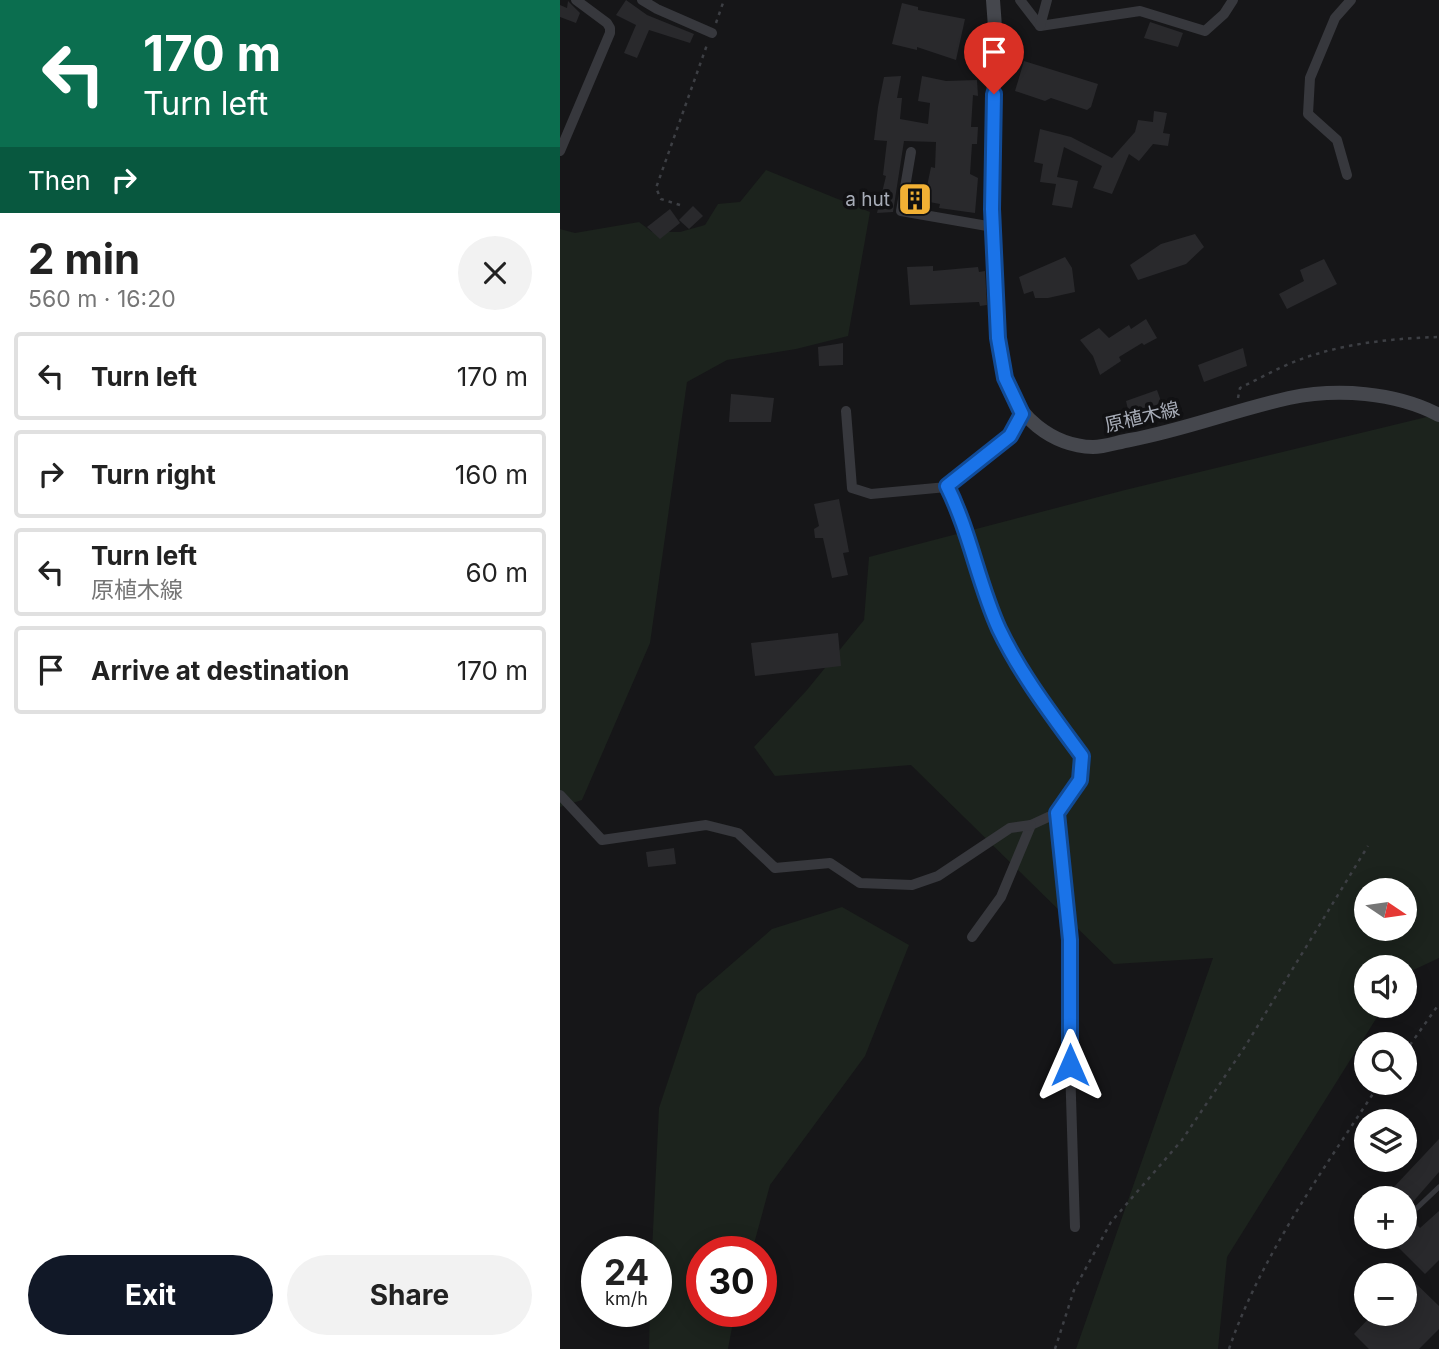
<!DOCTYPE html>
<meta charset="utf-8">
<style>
:root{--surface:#fff;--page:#f2f2f2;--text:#222;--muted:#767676;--line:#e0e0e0;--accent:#111827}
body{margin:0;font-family:Inter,"Noto Sans JP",sans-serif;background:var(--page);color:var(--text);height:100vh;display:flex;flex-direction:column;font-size:26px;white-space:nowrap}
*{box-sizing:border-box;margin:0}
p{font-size:23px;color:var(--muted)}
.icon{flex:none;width:38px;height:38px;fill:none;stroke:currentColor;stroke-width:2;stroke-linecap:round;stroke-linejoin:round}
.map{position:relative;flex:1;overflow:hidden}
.details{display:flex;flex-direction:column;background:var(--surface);width:560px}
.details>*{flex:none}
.hud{background:#0b6e4f;color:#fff;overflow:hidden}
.needle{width:46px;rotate:103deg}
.tools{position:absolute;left:794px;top:878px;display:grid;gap:14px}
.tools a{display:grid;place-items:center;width:63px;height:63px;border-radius:50%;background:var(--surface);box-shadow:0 4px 18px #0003;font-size:35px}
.speed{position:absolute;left:21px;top:1236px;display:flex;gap:14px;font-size:35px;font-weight:700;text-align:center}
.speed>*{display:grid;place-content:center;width:91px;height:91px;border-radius:50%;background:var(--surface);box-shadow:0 4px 18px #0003;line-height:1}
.speed small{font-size:18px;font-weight:400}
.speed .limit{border:10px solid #d22;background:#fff;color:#111}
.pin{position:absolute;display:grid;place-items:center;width:60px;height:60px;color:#fff;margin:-72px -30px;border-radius:50% 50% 50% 0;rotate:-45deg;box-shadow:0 0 7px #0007}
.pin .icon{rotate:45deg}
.me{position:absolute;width:77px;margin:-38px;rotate:0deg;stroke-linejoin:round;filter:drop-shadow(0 0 5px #0008)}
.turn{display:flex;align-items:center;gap:24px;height:147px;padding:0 28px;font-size:32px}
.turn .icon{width:91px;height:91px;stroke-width:2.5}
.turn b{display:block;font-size:49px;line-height:60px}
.then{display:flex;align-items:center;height:66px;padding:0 28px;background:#0003;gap:14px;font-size:26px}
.round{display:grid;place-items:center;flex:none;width:74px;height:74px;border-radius:37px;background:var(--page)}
.summary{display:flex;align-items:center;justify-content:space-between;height:119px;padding:0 28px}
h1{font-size:42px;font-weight:700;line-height:52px}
.primary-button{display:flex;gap:14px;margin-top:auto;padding:14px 28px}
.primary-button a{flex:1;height:80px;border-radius:42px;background:var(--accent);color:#fff;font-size:28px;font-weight:700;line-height:80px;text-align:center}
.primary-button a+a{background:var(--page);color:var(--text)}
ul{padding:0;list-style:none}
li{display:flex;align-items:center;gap:21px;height:88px;margin:0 14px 10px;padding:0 14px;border:4px solid var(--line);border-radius:7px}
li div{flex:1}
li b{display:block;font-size:26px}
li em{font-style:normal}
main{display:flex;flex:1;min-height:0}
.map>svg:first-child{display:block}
.green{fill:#1c231d;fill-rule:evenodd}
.building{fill:#29292c}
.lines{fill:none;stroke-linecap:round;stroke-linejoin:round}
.path{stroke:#3d3f44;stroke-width:2.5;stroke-dasharray:3.5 5;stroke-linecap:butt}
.service{stroke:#37383d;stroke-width:5}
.minor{stroke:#37383d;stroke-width:10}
.secondary{stroke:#45474d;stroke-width:14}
.route-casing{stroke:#114b97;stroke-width:18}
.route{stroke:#1a73e8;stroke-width:12}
.labels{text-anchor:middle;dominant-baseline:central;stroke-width:7;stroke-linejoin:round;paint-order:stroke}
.poi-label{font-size:19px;fill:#a8adb8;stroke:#111113;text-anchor:end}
.street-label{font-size:19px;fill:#a8adb8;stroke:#111113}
</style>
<main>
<section class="details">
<div class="hud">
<div class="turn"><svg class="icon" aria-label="left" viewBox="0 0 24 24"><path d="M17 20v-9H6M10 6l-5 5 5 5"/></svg><div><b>170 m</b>Turn left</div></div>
<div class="then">Then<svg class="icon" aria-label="right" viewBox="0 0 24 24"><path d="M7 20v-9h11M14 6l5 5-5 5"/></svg></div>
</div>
<div class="summary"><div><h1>2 min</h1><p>560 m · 16:20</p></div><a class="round"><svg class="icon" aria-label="close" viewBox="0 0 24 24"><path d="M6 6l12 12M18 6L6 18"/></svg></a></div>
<ul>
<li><svg class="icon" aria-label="left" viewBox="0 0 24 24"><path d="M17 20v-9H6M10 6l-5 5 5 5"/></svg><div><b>Turn left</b></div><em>170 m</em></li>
<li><svg class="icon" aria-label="right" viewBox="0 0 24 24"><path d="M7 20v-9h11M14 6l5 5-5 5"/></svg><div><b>Turn right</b></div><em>160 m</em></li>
<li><svg class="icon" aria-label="left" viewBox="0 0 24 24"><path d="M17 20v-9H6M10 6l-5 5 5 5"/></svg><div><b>Turn left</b><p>原植木線</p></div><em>60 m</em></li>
<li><svg class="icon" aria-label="arrive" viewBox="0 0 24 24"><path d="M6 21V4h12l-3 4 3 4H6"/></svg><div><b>Arrive at destination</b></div><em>170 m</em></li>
</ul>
<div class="primary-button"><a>Exit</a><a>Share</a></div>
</section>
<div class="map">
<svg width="879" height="1349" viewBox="0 0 879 1349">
<rect width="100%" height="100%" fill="#161618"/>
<!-- green -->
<g class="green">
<polygon points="206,170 310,212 288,336 236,349 167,360 127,382 90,643 22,800 0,807 0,229 15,233 79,222 92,232 120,232 145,225 158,204 180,202"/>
<path d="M879,414V958L845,974V968H807V1006H824L667,1257L658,1349H516L653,958L554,964L351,765L215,776L194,747L247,690L304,620L309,557L565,490ZM807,891H845V929H807Z"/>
<polygon points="282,907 349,945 305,1056 210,1185 192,1251 142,1251 142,1311 175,1311 168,1349 89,1349 90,1311 96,1311 96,1251 92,1251 99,1108 137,994 212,929"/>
</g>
<!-- building -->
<g class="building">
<polygon points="66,0 87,15 134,34 130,43 89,30 77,58 64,53 76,25 56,15"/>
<polygon points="8,1 20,13 16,23 0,17 0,5 7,8"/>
<polygon points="342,3 358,7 358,10 405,19 396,60 357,47 357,50 332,44"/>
<polygon points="590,22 623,33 618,47 584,38"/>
<polygon points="464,61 538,84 531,107 527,110 491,98 485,101 455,91"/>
<polygon points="341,76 337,98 342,98 340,119 368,124 370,103 358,101 362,76 386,81 417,80 418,96 413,95 411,127 418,127 417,144 412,144 410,174 418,178 415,213 379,208 380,204 364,201 371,167 375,168 376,142 344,141 333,212 317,213 326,176 323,175 327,141 314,140 318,107 324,77"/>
<polygon points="594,111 607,113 603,133 610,134 608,146 593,144 579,161 569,154 552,194 533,188 542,166 504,147 497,177 518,181 512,208 492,205 496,184 480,182 483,164 474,162 480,129 511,137 552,158 575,132 578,120 593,122"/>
<polygon points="133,206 143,216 129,229 119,220"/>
<polygon points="110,209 120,223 100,239 87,227"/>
<polygon points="635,234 644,247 626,264 578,280 570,265 601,244"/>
<polygon points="505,257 512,268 515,292 488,298 475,298 473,291 464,294 459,277"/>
<polygon points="764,259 777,284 727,309 719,294 744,281 740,270"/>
<polygon points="373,266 373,271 418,267 419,272 425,271 427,305 420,306 419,302 350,305 347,267"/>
<polygon points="586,319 597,338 584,345 582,343 559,357 561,361 540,375 533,356 520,340 539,328 549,338 569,325 571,329"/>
<polygon points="283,343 283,365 259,366 258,347"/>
<polygon points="683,348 687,366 644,382 638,365"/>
<polygon points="597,390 602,404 570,418 566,401"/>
<polygon points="171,394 214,398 211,422 169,422"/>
<polygon points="279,499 289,552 283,553 288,575 272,578 263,538 255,538 254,529 259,526 254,504"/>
<polygon points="278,633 281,666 195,676 191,643"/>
<polygon points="114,848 116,864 88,867 86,852"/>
<polygon points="879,1139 879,1172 851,1204 833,1188"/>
<polygon points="879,1211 879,1260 865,1274 833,1242 838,1237 845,1237 845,1230 854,1222 860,1228"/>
<polygon points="845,1273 879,1306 879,1329 859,1349 809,1349 794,1334 813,1314 845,1314"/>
</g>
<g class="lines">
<!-- path -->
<g class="path">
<polyline points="156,23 164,0"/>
<polyline points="120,205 101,199 96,188 148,42"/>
<path d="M678,398L680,388C706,375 733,360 760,353C797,342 841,338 879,337"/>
<polyline points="845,1052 879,1004"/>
<polyline points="495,1349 514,1290 551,1222 622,1140 686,1045 808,846"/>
<path d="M669,1349C701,1255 766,1166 820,1083"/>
</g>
<!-- service -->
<polyline class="service" points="857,1208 879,1187"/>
<!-- minor -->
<g class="minor">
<polyline points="82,0 97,9 152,33"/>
<polyline points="460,0 480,26 580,11 645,31 664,14 673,0"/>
<polyline points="480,26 487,0"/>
<polyline points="0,151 50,33 50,28 47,23 16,0"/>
<polyline points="351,152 341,211 433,227"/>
<polyline points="787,175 777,140 748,114 750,78 775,18 791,0"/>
<polyline points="286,411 292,488 311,494 387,487 450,437 462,414"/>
<path d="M387,487C410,532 418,583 439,629C460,676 492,715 522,756L520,780L497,813L471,825L441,897L412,937"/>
<polyline points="0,795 42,840 146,825 178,833 215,868 270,863 300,883 352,885 378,876 450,828 471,825"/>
<polyline points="497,813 510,940 510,1065 515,1227"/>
</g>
<!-- secondary -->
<path class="secondary" d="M433,0L435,27C433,112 430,197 435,281C437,313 437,346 444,376C455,416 492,446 533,447C545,447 558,442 570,440C624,430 675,410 729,398C777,388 835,392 879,415"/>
</g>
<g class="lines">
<!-- route casing -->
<g class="route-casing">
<path id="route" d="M434,94L432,209L438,338L445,378L462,414L450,436L387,486C410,532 418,583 439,629C461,675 492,715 522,756L520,780L497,813L510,940V1065"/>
</g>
<!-- route -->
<use href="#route" class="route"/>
</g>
<!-- icons -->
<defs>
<g id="building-square" transform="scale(1.75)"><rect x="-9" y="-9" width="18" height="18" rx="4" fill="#f2b134" stroke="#111113"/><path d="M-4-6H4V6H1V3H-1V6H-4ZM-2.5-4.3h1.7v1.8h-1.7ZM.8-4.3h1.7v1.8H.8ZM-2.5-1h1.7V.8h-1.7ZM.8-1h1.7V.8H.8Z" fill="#111"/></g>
</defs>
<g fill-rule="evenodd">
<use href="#building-square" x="355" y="199"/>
</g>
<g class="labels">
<!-- poi labels -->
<g class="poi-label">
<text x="330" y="199">a hut</text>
</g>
<!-- street labels -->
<g class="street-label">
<text transform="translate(582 417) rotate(-13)">原植木線</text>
</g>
</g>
</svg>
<div class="tools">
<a><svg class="needle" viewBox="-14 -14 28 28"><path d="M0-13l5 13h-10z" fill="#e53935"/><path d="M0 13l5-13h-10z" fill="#767676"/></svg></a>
<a><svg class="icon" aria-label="sound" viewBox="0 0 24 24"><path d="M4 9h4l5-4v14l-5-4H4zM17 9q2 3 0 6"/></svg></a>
<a><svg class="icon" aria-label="search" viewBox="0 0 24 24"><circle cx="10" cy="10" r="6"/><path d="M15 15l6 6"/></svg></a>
<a><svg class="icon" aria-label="layers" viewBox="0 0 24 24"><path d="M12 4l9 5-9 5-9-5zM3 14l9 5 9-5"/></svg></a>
<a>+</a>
<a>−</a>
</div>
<div class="speed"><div>24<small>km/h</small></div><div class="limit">30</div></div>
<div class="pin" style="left:434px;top:94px;background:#d93025"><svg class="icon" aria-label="arrive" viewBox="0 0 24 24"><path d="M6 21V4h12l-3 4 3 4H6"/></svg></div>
<svg class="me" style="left:510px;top:1065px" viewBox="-20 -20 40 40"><path d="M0-17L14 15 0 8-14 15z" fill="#1a73e8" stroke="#fff" stroke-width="4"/></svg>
</div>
</main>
